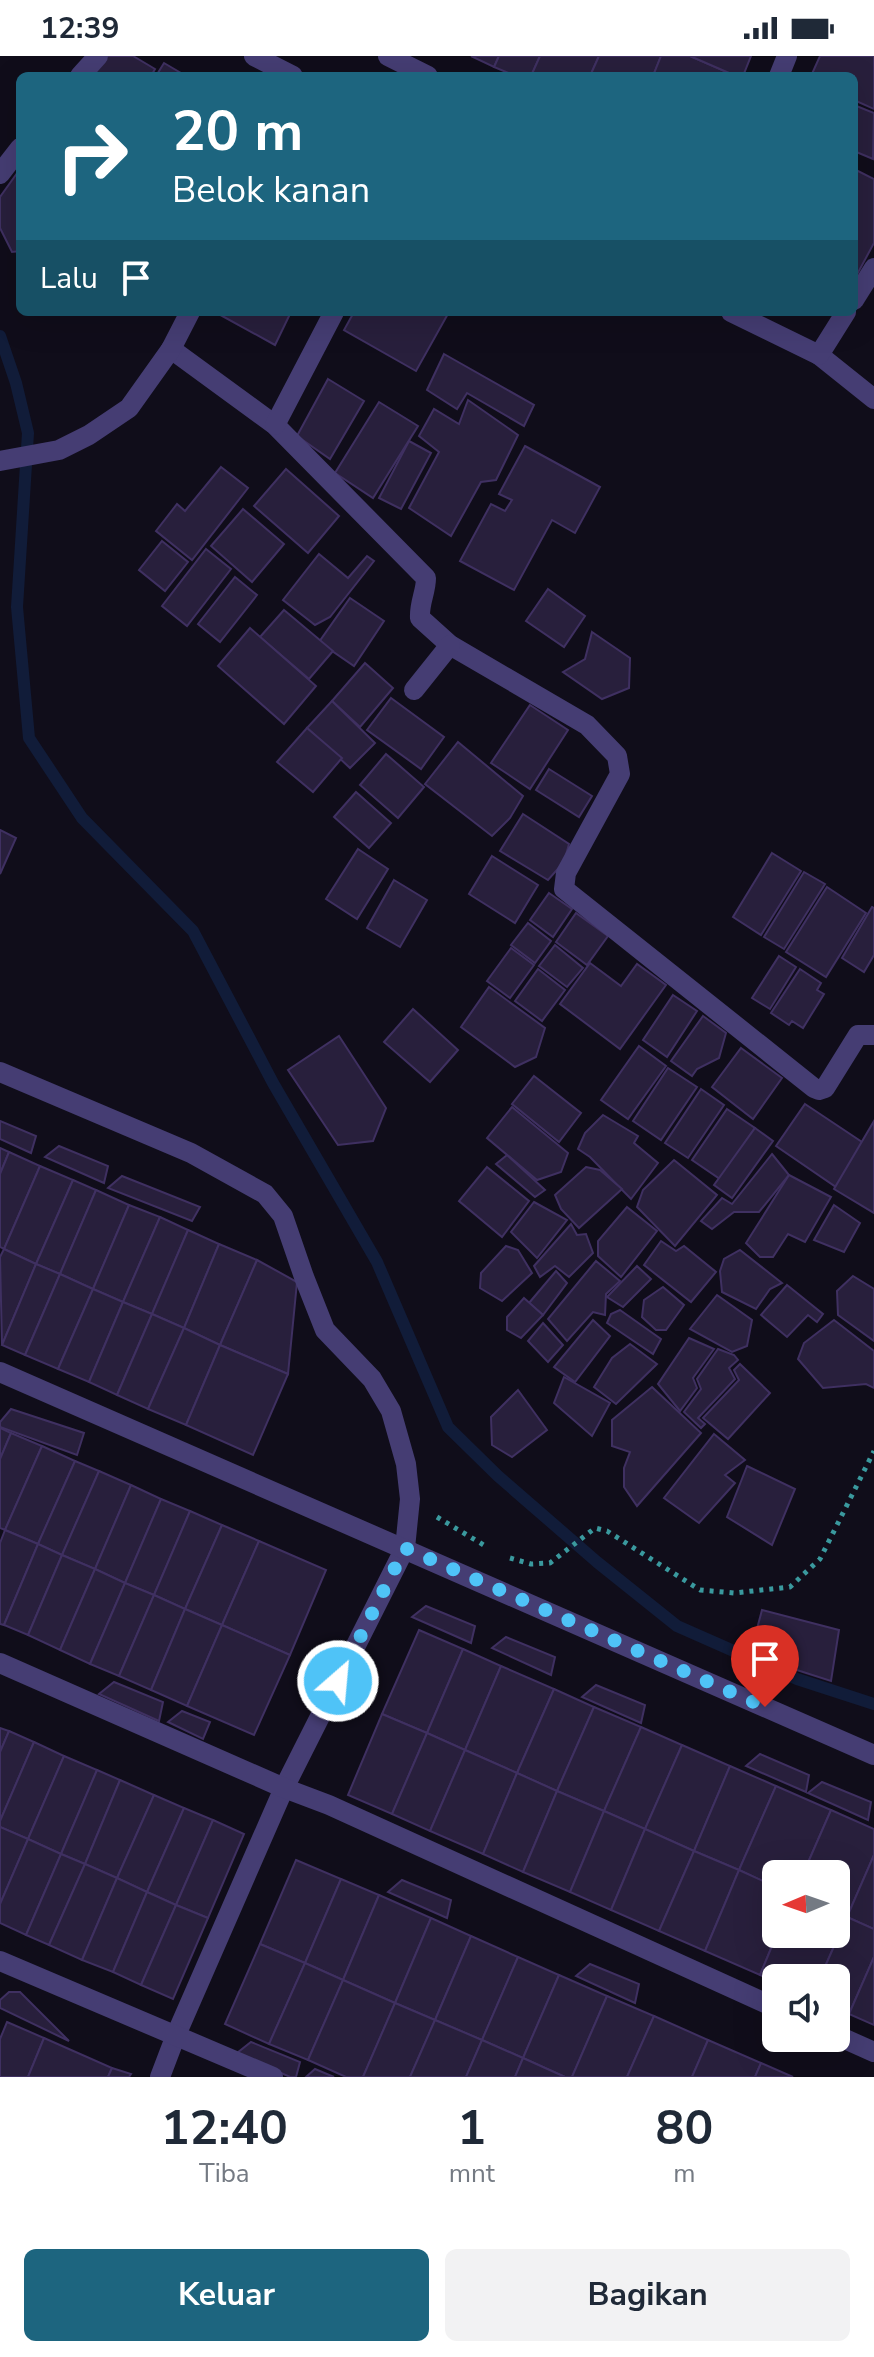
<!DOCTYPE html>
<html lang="id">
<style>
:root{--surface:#fff;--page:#f2f2f3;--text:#1f2937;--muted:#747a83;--accent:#1d657f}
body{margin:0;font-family:"Nunito Sans",sans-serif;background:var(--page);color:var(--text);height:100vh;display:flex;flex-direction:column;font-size:30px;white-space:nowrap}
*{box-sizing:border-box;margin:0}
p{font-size:26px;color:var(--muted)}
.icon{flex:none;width:44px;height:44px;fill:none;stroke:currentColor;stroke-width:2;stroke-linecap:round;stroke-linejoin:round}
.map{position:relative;height:2021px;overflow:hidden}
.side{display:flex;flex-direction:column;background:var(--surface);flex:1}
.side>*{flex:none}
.top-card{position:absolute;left:16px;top:16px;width:842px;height:244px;border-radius:12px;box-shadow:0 8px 32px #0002;background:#1d657f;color:#fff;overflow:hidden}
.needle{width:52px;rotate:268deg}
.tools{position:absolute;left:762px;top:1804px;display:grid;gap:16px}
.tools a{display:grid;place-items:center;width:88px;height:88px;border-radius:12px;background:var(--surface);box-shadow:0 8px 32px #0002;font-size:40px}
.pin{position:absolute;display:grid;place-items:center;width:68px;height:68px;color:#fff;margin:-82px -34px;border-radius:50% 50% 50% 0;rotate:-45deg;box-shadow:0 0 8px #0007}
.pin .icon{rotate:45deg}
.me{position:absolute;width:88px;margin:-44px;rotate:27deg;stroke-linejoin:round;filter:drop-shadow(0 0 6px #0008)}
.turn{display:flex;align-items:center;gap:28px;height:168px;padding:0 24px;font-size:36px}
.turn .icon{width:104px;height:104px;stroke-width:2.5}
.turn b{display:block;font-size:56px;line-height:68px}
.then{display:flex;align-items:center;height:76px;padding:0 24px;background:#0003;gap:16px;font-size:30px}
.eta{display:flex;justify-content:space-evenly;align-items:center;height:136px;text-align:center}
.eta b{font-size:48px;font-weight:700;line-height:56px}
.primary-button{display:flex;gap:16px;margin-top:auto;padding:16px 24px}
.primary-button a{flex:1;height:92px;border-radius:12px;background:var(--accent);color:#fff;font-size:32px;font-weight:700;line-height:92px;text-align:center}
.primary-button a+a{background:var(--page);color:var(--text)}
.status{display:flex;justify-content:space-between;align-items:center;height:56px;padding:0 40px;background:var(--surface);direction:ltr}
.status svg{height:22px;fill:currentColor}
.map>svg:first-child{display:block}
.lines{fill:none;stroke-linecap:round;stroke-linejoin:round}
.stream{stroke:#111c39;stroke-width:12}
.building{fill:#281f3c;stroke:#3f3061;stroke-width:2}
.path{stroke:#3a999e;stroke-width:5;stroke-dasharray:4 6;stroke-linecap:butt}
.service{stroke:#453d73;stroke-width:20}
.minor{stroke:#453d73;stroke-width:20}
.route{stroke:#4fc3f7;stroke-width:14;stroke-dasharray:0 25.2}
</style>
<div class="status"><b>12:39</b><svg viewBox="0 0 49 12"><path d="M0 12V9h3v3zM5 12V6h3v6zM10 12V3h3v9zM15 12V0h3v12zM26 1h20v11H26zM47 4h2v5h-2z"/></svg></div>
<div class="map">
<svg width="874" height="2021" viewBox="0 0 874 2021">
<rect width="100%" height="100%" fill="#100d1a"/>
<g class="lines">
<!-- stream -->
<polyline class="stream" points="0,280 16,327 28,377 17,551 29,682 82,762 193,875 273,1027 377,1206 448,1371 498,1420 597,1506 677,1570 797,1623 874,1648"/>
</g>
<!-- building -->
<g class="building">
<polygon points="101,0 133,0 155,13 151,20 86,20"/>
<polygon points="471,0 499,0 494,11"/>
<polygon points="499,0 540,0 531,20 516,20 494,11"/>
<polygon points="540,0 599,0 590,20 531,20"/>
<polygon points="599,0 661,0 653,20 590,20"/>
<polygon points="661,0 690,0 736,20 653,20"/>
<polygon points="690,0 751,0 743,20 736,20"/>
<polygon points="820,0 874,0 874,53 854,44 854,20 811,20"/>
<polygon points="164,7 186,20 156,20"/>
<polygon points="854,49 874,57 873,103 854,95"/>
<polygon points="20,113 20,195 12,196 0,172 0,141"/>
<polygon points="854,113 874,123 874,187 854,224"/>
<polygon points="215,256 291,256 275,289"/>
<polygon points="354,256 449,256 416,315 344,274"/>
<polygon points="444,298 534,349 524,370 467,337 457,353 427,334"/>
<polygon points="328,323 364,345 330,403 297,380"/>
<polygon points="468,344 518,379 496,424 481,426 451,480 409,452 439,396 419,380 434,353 459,368"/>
<polygon points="379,346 418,370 373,442 335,417"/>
<polygon points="409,385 431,397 401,453 379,442"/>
<polygon points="525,390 600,431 575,477 552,464 514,534 460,505 491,448 505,455 512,444 499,438"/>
<polygon points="221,411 248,432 192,504 156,475 177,448 185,455"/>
<polygon points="286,413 339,460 308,497 254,450"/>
<polygon points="243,453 284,488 252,526 211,490"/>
<polygon points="162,485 188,506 165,535 139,514"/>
<polygon points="206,493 231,513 187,570 162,550"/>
<polygon points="319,498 348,522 367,500 374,505 330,561 315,569 283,544"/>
<polygon points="235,521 257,539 220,586 198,568"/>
<polygon points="548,533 585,560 564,591 526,565"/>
<polygon points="350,542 384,565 354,610 319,586"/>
<polygon points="284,554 333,595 309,623 260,581"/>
<polygon points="250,572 316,630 284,668 218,610"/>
<polygon points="592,576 630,602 629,632 602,643 563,616 585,603"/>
<polygon points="365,607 393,632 360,671 332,645"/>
<polygon points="391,642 444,681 421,713 367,674"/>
<polygon points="332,645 375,687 350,712 307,672"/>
<polygon points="530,649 568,674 530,733 491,707"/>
<polygon points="307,672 342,702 313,736 277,706"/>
<polygon points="458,686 523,740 510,762 492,780 425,728"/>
<polygon points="386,698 424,731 398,762 360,729"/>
<polygon points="549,713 592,740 579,761 536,734"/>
<polygon points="356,736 391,767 369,792 334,761"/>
<polygon points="523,758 569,788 564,806 548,824 500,795"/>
<polygon points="0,774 16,782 0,818"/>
<polygon points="358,793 388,813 357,863 326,843"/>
<polygon points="772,797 801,815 761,879 733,861"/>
<polygon points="492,800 538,829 515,867 469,838"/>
<polygon points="804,816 825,828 784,893 764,881"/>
<polygon points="394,824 427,844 400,891 367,872"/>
<polygon points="827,831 866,857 826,921 786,896"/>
<polygon points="549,837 572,853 553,881 530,864"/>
<polygon points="872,851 874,852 874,899 864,916 842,902"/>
<polygon points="576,857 608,880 587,909 556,886"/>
<polygon points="528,867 551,885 535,907 511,889"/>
<polygon points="555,889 583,912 567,931 539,910"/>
<polygon points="511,892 534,909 510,942 487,925"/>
<polygon points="779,900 796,911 770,953 752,942"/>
<polygon points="590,907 621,930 637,908 666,929 620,993 560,948"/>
<polygon points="538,913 565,934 542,965 515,945"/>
<polygon points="800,913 821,927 817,934 824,938 803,972 792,965 789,969 771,957"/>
<polygon points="489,931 545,972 536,1001 515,1011 461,971"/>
<polygon points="673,939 697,955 667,1001 643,984"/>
<polygon points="413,953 458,994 430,1026 384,986"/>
<polygon points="703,960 726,977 719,1002 697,1013 692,1020 671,1005"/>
<polygon points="339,980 386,1052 373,1085 338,1089 288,1014"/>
<polygon points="639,990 666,1010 628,1063 601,1044"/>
<polygon points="741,992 782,1022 753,1063 712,1031"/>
<polygon points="668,1012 697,1031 661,1084 633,1065"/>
<polygon points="534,1020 581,1057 559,1086 512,1048"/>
<polygon points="701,1033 724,1049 688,1102 665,1087"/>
<polygon points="805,1048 865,1088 836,1131 776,1090"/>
<polygon points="512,1051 568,1097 561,1116 537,1124 487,1082"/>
<polygon points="727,1053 755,1072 720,1123 692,1104"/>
<polygon points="603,1059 638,1080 634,1087 658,1107 631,1143 590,1101 578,1093 585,1077"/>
<polygon points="0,1065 36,1080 31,1097 0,1083"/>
<polygon points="874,1065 874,1157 834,1133"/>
<polygon points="755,1072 773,1085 732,1142 714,1129"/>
<polygon points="59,1090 108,1110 104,1127 45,1101"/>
<polygon points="0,1092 9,1096 0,1118"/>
<polygon points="9,1096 40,1110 4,1193 0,1191 0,1118"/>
<polygon points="772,1098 789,1119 759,1156 734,1156 712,1173 701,1165 722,1142 732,1148"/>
<polygon points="507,1099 545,1134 535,1141 496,1108"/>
<polygon points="674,1104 717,1139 675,1190 637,1151 643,1134"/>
<polygon points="40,1110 73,1124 36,1208 4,1193"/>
<polygon points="487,1111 529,1145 502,1181 459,1145"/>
<polygon points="586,1111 600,1114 622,1133 579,1172 561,1153 555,1139"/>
<polygon points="789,1119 831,1141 805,1186 788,1178 773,1201 760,1201 746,1187"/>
<polygon points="122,1120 200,1151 192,1165 108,1132"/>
<polygon points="73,1124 96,1134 60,1218 36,1208"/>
<polygon points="96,1134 129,1149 93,1233 60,1218"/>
<polygon points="534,1146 567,1164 537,1202 511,1176"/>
<polygon points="129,1149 160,1161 123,1246 93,1233"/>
<polygon points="834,1149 860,1167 844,1196 814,1184"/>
<polygon points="627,1151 657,1175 621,1221 598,1200 598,1185"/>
<polygon points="160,1161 188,1174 152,1258 123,1246"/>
<polygon points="571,1168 577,1179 586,1178 593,1197 569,1221 555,1210 540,1221 534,1210"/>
<polygon points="188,1174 219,1188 184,1272 152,1258"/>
<polygon points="661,1185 676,1195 684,1190 716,1216 691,1246 644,1209"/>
<polygon points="219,1188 257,1204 220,1289 184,1272"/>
<polygon points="506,1190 518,1194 532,1217 502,1245 480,1232 481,1217"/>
<polygon points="4,1193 36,1208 2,1289 0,1201"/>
<polygon points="740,1194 782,1227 770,1233 756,1253 722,1236 720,1215 724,1203"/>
<polygon points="257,1204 297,1226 288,1318 220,1289"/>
<polygon points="596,1205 620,1225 606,1238 605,1259 593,1256 567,1285 548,1263"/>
<polygon points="36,1208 60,1218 25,1299 2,1289"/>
<polygon points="637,1210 651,1223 623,1251 607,1241"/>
<polygon points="556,1215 567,1227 543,1259 529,1247"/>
<polygon points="60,1218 93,1233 58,1313 25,1299"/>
<polygon points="853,1220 874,1233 874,1285 838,1259 837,1235"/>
<polygon points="787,1229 823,1258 817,1266 808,1259 787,1281 761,1259"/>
<polygon points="663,1231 684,1249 666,1274 656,1274 642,1261 644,1244"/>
<polygon points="93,1233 123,1246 89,1326 58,1313"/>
<polygon points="717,1239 752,1264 747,1290 732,1296 690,1273"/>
<polygon points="524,1242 543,1259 521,1282 507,1274 507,1261"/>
<polygon points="123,1246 152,1258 117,1339 89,1326"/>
<polygon points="620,1254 661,1283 653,1298 607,1267 611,1258"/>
<polygon points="152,1258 184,1272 148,1353 117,1339"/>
<polygon points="593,1264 610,1280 575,1326 554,1311"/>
<polygon points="834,1264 874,1295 874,1332 866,1328 823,1332 798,1303 804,1287"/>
<polygon points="543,1267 563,1289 548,1306 528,1285"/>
<polygon points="184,1272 220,1289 186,1369 148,1353"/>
<polygon points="689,1282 714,1293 693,1322 697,1332 680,1355 658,1328"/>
<polygon points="630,1288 657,1308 616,1348 594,1331 612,1302"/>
<polygon points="220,1289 288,1318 253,1399 186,1369"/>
<polygon points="718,1293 734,1299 738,1304 729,1312 735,1323 698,1362 705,1368 701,1372 684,1356 701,1333 697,1323"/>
<polygon points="740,1308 770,1337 728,1383 703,1362 739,1324 734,1314"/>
<polygon points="564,1321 610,1347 592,1380 554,1347"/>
<polygon points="652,1331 701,1377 637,1450 624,1431 624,1412 630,1396 612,1390 612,1364"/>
<polygon points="518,1334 547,1374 512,1401 492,1389 491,1361"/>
<polygon points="11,1353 84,1377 77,1399 0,1371 0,1366"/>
<polygon points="0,1372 11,1377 0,1403"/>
<polygon points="11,1377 42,1390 5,1474 0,1472 0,1403"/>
<polygon points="714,1378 745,1404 725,1419 735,1427 699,1467 664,1442"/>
<polygon points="42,1390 75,1405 38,1488 5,1474"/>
<polygon points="75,1405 99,1415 62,1499 38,1488"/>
<polygon points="747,1410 795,1433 772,1489 727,1461"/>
<polygon points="99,1415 131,1429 95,1513 62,1499"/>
<polygon points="131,1429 161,1443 125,1527 95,1513"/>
<polygon points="161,1443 190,1455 154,1539 125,1527"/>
<polygon points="190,1455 222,1469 185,1553 154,1539"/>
<polygon points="222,1469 259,1485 222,1569 185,1553"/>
<polygon points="5,1474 38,1488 4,1569 0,1568 0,1487"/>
<polygon points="259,1485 326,1514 290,1599 222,1569"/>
<polygon points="38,1488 62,1499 28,1579 4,1569"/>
<polygon points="62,1499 95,1513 60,1594 28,1579"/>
<polygon points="95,1513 125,1527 90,1608 60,1594"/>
<polygon points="125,1527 154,1539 119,1620 90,1608"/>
<polygon points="154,1539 185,1553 151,1634 119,1620"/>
<polygon points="426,1550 475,1570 471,1587 412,1561"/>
<polygon points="185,1553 222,1569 187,1650 151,1634"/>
<polygon points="762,1554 839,1574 831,1625 750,1599"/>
<polygon points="222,1569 290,1599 254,1679 187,1650"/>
<polygon points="419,1574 463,1593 427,1677 382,1658"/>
<polygon points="506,1581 555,1601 551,1619 492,1592"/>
<polygon points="463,1593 501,1610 465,1694 427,1677"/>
<polygon points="501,1610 554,1633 517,1717 465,1694"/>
<polygon points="114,1626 163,1646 159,1665 99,1638"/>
<polygon points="596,1629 645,1649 641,1667 582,1641"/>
<polygon points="554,1633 594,1651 557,1735 517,1717"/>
<polygon points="594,1651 641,1671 604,1755 557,1735"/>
<polygon points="182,1655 210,1666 203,1683 168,1666"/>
<polygon points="382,1658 427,1677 392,1758 348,1739"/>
<polygon points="641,1671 682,1689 645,1773 604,1755"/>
<polygon points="0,1672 9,1675 0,1696"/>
<polygon points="9,1675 34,1686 0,1765 0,1696"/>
<polygon points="427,1677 465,1694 430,1775 392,1758"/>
<polygon points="34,1686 64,1700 28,1783 0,1771 0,1765"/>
<polygon points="682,1689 730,1710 694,1795 645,1773"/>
<polygon points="465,1694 517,1717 483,1798 430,1775"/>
<polygon points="760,1698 809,1719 806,1736 746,1710"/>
<polygon points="64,1700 97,1714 61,1798 28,1783"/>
<polygon points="730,1710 776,1730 739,1814 694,1795"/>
<polygon points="97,1714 120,1724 85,1808 61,1798"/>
<polygon points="517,1717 557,1735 523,1816 483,1798"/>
<polygon points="120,1724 154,1739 117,1822 85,1808"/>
<polygon points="822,1726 871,1746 868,1764 808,1737"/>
<polygon points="776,1730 831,1754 803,1818 776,1818 776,1831 739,1814"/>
<polygon points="557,1735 604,1755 570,1836 523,1816"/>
<polygon points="154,1739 184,1752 147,1836 117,1822"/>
<polygon points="184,1752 213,1764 176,1849 147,1836"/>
<polygon points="831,1754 874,1773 874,1799 847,1861 836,1856 836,1818 803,1818"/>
<polygon points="604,1755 645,1773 611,1854 570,1836"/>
<polygon points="213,1764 244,1778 208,1862 176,1849"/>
<polygon points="0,1771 28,1783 0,1848"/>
<polygon points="645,1773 694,1795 659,1875 611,1854"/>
<polygon points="28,1783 61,1798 26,1879 0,1867 0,1848"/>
<polygon points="694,1795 739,1814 705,1895 659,1875"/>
<polygon points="61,1798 85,1808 49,1889 26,1879"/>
<polygon points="874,1799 874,1873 847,1861"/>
<polygon points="296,1804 341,1823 305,1907 260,1888"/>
<polygon points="85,1808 117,1822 82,1904 49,1889"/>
<polygon points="739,1814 776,1831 777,1878 760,1919 705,1895"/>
<polygon points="117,1822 147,1836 113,1916 82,1904"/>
<polygon points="341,1823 379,1839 343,1924 305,1907"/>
<polygon points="402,1824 451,1844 447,1862 388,1836"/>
<polygon points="147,1836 176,1849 141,1929 113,1916"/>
<polygon points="379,1839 431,1862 395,1947 343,1924"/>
<polygon points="176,1849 208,1862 173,1943 141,1929"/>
<polygon points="836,1856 847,1861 820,1922 776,1922 776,1926 760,1919 777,1878 836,1878"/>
<polygon points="847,1861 874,1873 874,1901 849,1958 836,1953 836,1922 820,1922"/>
<polygon points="431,1862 471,1880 435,1964 395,1947"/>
<polygon points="471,1880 518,1901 482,1984 435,1964"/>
<polygon points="260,1888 305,1907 269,1988 225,1968"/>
<polygon points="518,1901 559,1919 523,2002 482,1984"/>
<polygon points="874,1901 874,1969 849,1958"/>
<polygon points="305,1907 343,1924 308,2004 269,1988"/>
<polygon points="590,1908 639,1928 635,1947 576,1920"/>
<polygon points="559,1919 607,1940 572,2021 565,2021 523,2002"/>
<polygon points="343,1924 395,1947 363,2021 346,2021 308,2004"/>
<polygon points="9,1936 20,1936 69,1985 0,1952 0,1944"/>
<polygon points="607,1940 654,1960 627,2021 572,2021"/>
<polygon points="395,1947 435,1964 410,2021 363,2021"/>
<polygon points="654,1960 708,1984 692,2021 627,2021"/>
<polygon points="435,1964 482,1984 466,2021 410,2021"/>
<polygon points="7,1966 44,1982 28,2021 0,2021 0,1983"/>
<polygon points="44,1982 112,2012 108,2021 28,2021"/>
<polygon points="482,1984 523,2002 515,2021 466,2021"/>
<polygon points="708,1984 761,2007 755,2021 692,2021"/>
<polygon points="251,1986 300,2006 296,2021 290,2021 237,1997"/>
<polygon points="523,2002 565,2021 515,2021"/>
<polygon points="761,2007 793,2021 755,2021"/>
<polygon points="112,2012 131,2018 129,2021 108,2021"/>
<polygon points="315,2013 334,2021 306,2021"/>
</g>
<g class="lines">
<!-- path -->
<g class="path">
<polyline points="437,1461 487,1491"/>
<polyline points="510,1502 531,1508 550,1507 595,1472 607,1475 700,1534 734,1537 790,1531 820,1503 874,1395"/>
</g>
<!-- service -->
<polyline class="service" points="819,299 874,343"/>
<!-- minor -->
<g class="minor">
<polyline points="254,0 293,20"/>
<polyline points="388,0 428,20"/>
<polyline points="80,20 98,0"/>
<polyline points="779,20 787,0"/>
<polyline points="0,118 20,92"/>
<polyline points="854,244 874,212"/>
<polyline points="731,256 819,299 846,256"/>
<path d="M171,293L275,369L426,522C426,536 419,547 420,562L450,589L587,669L617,700L620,718L566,817L564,833L814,1032L819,1034L825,1032L858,979H874"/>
<polyline points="275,369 334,256"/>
<polyline points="0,405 59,394 89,379 129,352 171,293 190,256"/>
<polyline points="414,634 450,589"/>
<polyline points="0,1016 191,1097 265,1138 283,1160 304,1221 325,1274 372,1323 391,1355 406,1408 410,1443 405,1492 284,1732 176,1979 160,2021"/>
<path d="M0,1316C292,1443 583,1571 874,1699"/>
<polyline points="0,1607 284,1732 329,1749 776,1952"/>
<polyline points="0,1905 273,2021"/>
<polyline points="836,1979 874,1996"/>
</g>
</g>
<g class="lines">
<!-- route -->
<polyline class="route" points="338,1625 405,1492 765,1651"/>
</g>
</svg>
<div class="tools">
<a><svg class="needle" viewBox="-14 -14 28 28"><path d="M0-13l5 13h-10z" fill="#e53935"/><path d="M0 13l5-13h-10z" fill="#747a83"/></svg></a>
<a><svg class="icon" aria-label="sound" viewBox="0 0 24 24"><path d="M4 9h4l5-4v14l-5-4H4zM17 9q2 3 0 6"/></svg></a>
</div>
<div class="pin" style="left:765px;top:1651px;background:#d93025"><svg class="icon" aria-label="arrive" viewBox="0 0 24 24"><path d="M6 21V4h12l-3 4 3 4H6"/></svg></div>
<svg class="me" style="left:338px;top:1625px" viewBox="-20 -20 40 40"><circle r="17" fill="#4fc3f7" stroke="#fff" stroke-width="3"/><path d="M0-11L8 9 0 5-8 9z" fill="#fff"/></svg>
<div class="top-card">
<div class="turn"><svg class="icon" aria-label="right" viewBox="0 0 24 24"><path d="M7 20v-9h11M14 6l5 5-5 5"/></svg><div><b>20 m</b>Belok kanan</div></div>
<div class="then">Lalu<svg class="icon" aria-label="arrive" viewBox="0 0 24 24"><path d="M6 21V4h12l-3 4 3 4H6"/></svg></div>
</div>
</div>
<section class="side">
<div class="eta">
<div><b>12:40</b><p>Tiba</p></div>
<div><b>1</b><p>mnt</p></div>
<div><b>80</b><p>m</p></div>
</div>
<div class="primary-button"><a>Keluar</a><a>Bagikan</a></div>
</section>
